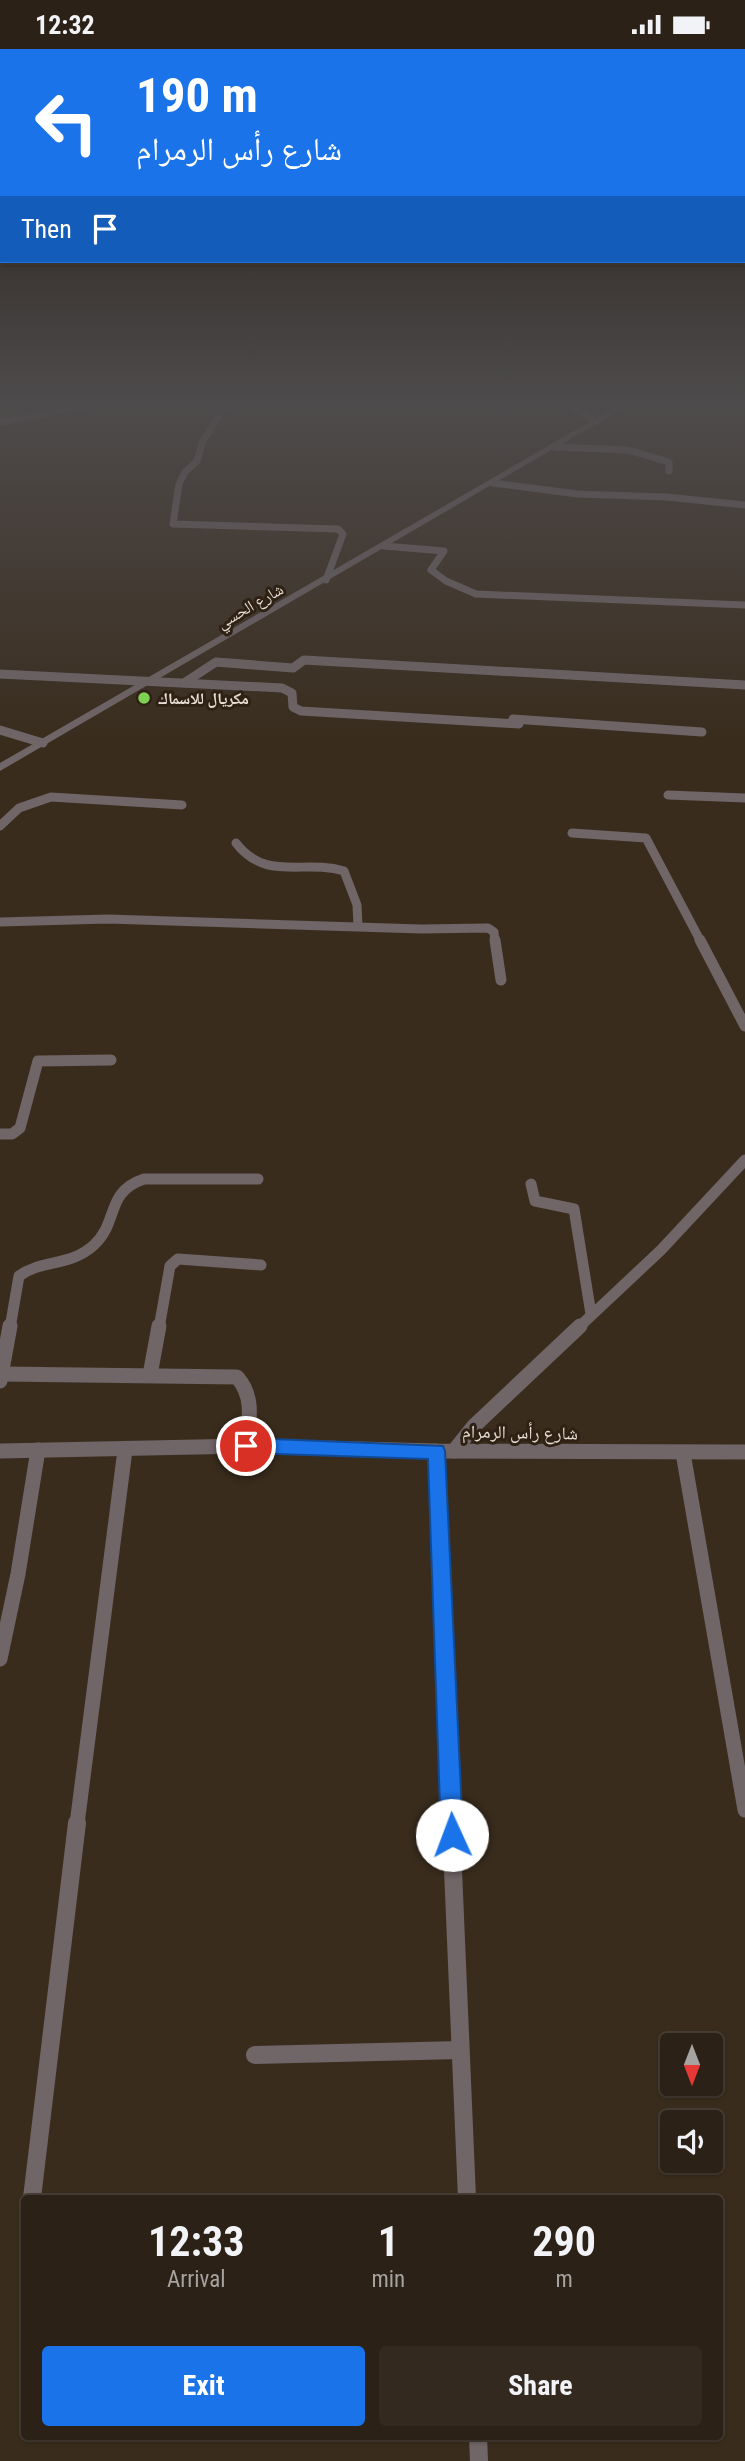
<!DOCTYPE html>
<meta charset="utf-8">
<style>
:root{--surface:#2b2116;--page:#33291f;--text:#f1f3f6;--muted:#a6a3a1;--line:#473e35;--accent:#1a73e8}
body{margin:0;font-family:"Roboto Condensed","Noto Naskh Arabic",sans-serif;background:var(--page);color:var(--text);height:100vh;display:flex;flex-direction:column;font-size:26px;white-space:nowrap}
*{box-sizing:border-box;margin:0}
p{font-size:23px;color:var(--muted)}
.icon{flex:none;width:38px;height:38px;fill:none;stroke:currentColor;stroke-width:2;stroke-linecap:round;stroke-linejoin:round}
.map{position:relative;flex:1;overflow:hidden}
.details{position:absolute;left:21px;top:2146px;width:702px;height:245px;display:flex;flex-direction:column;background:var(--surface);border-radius:7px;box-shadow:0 2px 5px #0004,0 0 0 2px var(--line)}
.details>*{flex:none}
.guide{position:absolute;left:0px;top:0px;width:746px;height:214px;box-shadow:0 2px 5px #0004,0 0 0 2px var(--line);background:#1a73e8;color:#fff;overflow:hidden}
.needle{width:46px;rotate:180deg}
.controls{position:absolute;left:660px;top:1984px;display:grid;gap:14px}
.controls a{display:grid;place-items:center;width:63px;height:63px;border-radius:7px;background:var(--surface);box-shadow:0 2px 5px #0004,0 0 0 2px var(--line);font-size:35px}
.pin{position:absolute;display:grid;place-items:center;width:60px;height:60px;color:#fff;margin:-30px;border:4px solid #fff;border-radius:50%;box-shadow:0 2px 7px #0007}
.me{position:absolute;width:77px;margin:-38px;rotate:358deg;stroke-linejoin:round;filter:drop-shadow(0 0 5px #0008)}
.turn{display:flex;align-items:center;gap:24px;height:147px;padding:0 21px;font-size:32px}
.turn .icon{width:91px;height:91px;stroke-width:2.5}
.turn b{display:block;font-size:49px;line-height:60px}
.then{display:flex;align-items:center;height:66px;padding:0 21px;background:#0003;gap:14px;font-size:26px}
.eta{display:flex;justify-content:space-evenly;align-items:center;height:119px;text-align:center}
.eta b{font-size:42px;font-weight:700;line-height:49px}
.cta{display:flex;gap:14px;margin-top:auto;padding:14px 21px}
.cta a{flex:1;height:80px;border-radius:7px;background:var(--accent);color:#fff;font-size:28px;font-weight:700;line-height:80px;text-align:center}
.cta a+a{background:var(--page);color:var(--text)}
.status{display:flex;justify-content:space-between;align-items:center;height:49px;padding:0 35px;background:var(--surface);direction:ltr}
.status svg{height:19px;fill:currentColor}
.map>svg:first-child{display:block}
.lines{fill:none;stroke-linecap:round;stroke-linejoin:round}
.minor-far4{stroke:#706567;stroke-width:7}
.minor-far3{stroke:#706567;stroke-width:9}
.minor-far2{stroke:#706567;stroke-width:11}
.minor-far1{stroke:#706567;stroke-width:15}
.minor{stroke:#706567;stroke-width:18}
.tertiary{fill:#706567;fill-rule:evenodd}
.route{fill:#1a73e8;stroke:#114b97;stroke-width:2}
.poi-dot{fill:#7ed153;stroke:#2f2214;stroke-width:2.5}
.labels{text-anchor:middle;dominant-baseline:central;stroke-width:6;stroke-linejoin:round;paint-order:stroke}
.far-street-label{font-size:16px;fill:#e6ddd4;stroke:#2f2214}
.far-poi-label{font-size:16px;font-weight:bold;fill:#e6ddd4;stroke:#2f2214;text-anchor:start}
.street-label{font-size:18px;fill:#e6ddd4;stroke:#2f2214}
</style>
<div class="status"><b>12:32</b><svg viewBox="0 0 49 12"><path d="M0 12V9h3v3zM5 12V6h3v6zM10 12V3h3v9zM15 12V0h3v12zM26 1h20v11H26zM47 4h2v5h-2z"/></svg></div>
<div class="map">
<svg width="745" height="2412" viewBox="0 0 745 2412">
<rect width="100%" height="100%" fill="#392c1d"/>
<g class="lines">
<!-- minor-far4 -->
<g class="minor-far4">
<polyline points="225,357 202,394 197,412 185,423 179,435 173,475 338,480 343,485 326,531"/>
<polyline points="572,357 596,373"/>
<polyline points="0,373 85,357"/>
<polyline points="555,398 628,401 669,413 669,422"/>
<polyline points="493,434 578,445 667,448 745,456"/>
<polyline points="384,497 444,502 431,521 446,532 476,545 745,556"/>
</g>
<!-- minor-far3 -->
<g class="minor-far3">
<polyline points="0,625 282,639 292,644 293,658 301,662 519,675"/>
<polyline points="184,634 216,613 293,619 304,611 745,636"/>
<polyline points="513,670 702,683"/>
<polyline points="0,681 43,694"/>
<polyline points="668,746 745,749"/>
<polyline points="0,777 19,759 51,748 182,756"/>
<polyline points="572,784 646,789 701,893"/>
<path d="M236,794C266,833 303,810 344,822L357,856L358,877"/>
<polyline points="0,873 108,870 421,880 488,879 494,883 495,893"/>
</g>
<!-- minor-far2 -->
<g class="minor-far2">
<polyline points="495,891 501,931"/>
<polyline points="700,891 745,977"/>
<polyline points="0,1085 12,1085 20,1079 38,1012 111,1011"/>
<polyline points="531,1135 535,1152 574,1160 591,1265"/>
<path d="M10,1279L19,1227C42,1210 70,1218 94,1196C119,1173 105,1143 144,1130H258"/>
<polyline points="159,1279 170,1217 178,1210 261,1216"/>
<polyline points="578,1279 661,1201 745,1111"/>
</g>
<!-- minor-far1 -->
<g class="minor-far1">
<path d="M2,1325L237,1328C255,1348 249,1373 246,1397"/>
<polyline points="150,1326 159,1277"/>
<polyline points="0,1332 10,1277"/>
<polyline points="0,1402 246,1397 436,1402 745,1403"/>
<polyline points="436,1402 451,1775"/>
<polyline points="454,1402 474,1377 580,1277"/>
<polyline points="683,1404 745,1761"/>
<polyline points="0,1610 18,1525 38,1401"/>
<polyline points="77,1775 125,1401"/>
</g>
<!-- minor -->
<g class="minor">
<polyline points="451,1774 467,2149"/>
<polyline points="255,2006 460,2001"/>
<polyline points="32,2149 77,1774"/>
<polyline points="478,2387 479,2412"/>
</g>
<!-- tertiary -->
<polygon class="tertiary" points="617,357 627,357 0,722 0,714"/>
</g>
<!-- sky -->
<linearGradient id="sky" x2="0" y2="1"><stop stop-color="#1f1810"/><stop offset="0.51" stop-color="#4e4b4c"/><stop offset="1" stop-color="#4e4b4c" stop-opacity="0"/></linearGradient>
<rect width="745" height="695" fill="url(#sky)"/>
<!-- route -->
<polygon class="route" points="246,1389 443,1397 445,1402 463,1786 460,1793 452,1796 445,1793 441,1786 428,1410 246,1404 240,1402 237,1397 240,1391"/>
<!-- markers -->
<circle class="poi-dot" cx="144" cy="649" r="7"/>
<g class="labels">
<!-- far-street labels -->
<g class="far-street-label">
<text transform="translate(250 557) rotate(-30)">شارع الحسي</text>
</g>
<!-- far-poi labels -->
<g class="far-poi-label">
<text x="158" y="649">مكريال للاسماك</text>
</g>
<!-- street labels -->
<g class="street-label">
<text transform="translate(520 1383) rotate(1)">شارع رأس الرمرام</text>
</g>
</g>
</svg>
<div class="controls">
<a><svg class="needle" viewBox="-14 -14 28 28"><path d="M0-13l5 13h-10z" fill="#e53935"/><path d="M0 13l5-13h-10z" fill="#a6a3a1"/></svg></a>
<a><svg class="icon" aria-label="sound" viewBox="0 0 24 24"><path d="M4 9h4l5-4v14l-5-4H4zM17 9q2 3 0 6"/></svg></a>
</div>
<div class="pin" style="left:246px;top:1397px;background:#d93025"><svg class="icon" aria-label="arrive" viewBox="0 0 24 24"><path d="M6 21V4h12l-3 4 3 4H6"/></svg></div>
<svg class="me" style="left:452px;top:1786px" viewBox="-20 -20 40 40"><circle r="19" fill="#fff"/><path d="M0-13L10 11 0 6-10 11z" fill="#1a73e8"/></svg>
<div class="guide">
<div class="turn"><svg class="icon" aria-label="left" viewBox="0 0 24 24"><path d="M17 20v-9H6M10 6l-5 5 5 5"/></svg><div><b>190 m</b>شارع رأس الرمرام</div></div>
<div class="then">Then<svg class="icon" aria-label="arrive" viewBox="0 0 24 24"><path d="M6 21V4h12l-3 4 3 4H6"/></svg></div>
</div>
<section class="details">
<div class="eta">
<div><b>12:33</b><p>Arrival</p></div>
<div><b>1</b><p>min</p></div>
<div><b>290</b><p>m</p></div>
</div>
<div class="cta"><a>Exit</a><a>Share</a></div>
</section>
</div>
